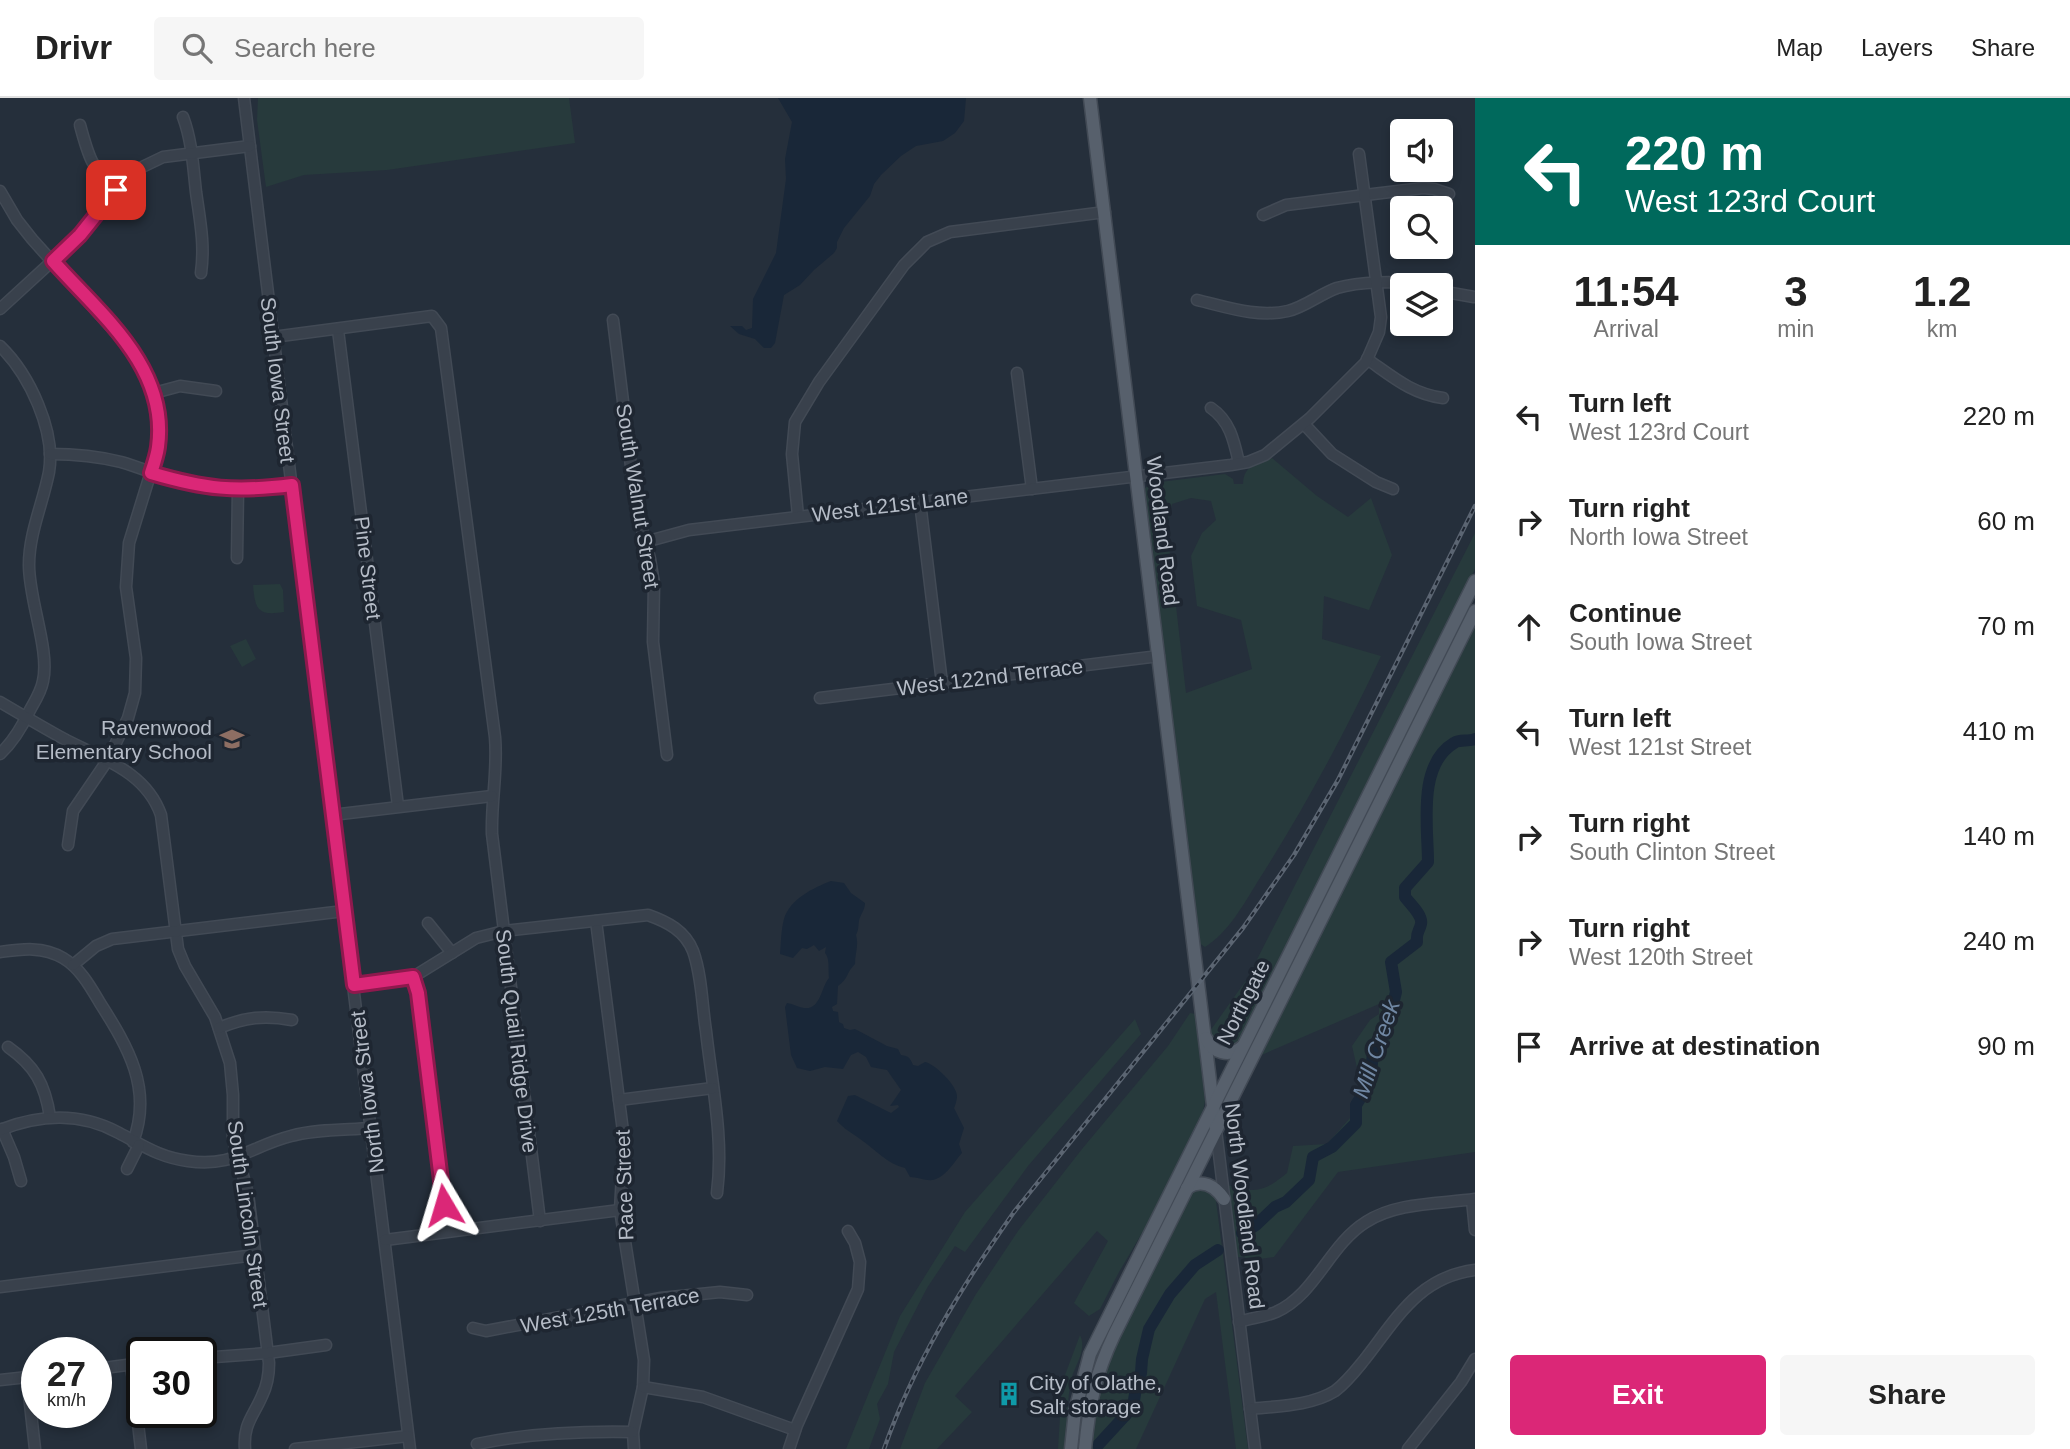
<!DOCTYPE html>
<style>
:root{--surface:#fff;--page:#f6f6f6;--text:#222;--muted:#767676;--line:#e0e0e0;--accent:#db2777}
body{margin:0;font-family:Arial,sans-serif;background:var(--page);color:var(--text);height:100vh;display:flex;flex-direction:column;font-size:26px;white-space:nowrap}
*{box-sizing:border-box;margin:0}
p{font-size:23px;color:var(--muted)}
.icon{flex:none;width:38px;height:38px;fill:none;stroke:currentColor;stroke-width:2;stroke-linecap:round;stroke-linejoin:round}
.map{position:relative;flex:1;overflow:hidden}
.drawer{display:flex;flex-direction:column;background:var(--surface);width:595px}
.drawer>*{flex:none}
.top-card{background:#00695c;color:#fff;overflow:hidden}
.controls{position:absolute;left:1390px;top:21px;display:grid;gap:14px}
.controls a{display:grid;place-items:center;width:63px;height:63px;border-radius:7px;background:var(--surface);box-shadow:0 4px 10px #0003;font-size:35px}
.speed{position:absolute;left:21px;top:1239px;display:flex;gap:14px;font-size:35px;font-weight:700;text-align:center}
.speed>*{display:grid;place-content:center;width:91px;height:91px;border-radius:50%;background:var(--surface);box-shadow:0 4px 10px #0003;line-height:1}
.speed small{font-size:18px;font-weight:400}
.speed .limit{border:4px solid #111;border-radius:10px;background:#fff;color:#111}
.pin{position:absolute;display:grid;place-items:center;width:60px;height:60px;color:#fff;margin:-30px;border-radius:14px;box-shadow:0 4px 10px #0006}
.me{position:absolute;width:77px;margin:-38px;rotate:353deg;stroke-linejoin:round;filter:drop-shadow(0 0 5px #0008)}
.turn{display:flex;align-items:center;gap:24px;height:147px;padding:0 35px;font-size:32px}
.turn .icon{width:91px;height:91px;stroke-width:2.5}
.turn b{display:block;font-size:49px;line-height:60px}
.eta{display:flex;justify-content:space-evenly;align-items:center;height:119px;text-align:center}
.eta b{font-size:42px;font-weight:600;line-height:49px}
.cta{display:flex;gap:14px;margin-top:auto;padding:14px 35px}
.cta a{flex:1;height:80px;border-radius:7px;background:var(--accent);color:#fff;font-size:28px;font-weight:600;line-height:80px;text-align:center}
.cta a+a{background:var(--page);color:var(--text)}
ul{padding:0;list-style:none}
li{display:flex;align-items:center;gap:21px;height:105px;padding:0 35px}
li div{flex:1}
li b{display:block;font-size:26px}
li em{font-style:normal}
header{display:flex;align-items:center;gap:42px;box-sizing:border-box;height:98px;padding:0 35px;background:var(--surface);border-bottom:2px solid var(--line)}
header strong{font-size:33px}
nav{display:flex;gap:38px;margin-inline-start:auto;font-size:24px}
.search{width:490px;height:63px;background:var(--page);display:flex;align-items:center;gap:18px;box-sizing:border-box;padding:0 24px;border-radius:7px;color:var(--muted);font-size:26px}
main{display:flex;flex:1;min-height:0}
.map>svg:first-child{display:block}
.green{fill:#273a3c;fill-rule:evenodd}
.water{fill:#192738}
.lines{fill:none;stroke-linecap:round;stroke-linejoin:round}
.river{stroke:#192738;stroke-width:12}
.minor-casing{stroke:#424a55;stroke-width:13}
.major-casing{stroke:#424a55;stroke-width:15}
.minor{stroke:#39414c;stroke-width:10}
.major{stroke:#57606c;stroke-width:12}
.rail-casing{stroke:#5b6572;stroke-width:4.5}
.rail{stroke:#1e2631;stroke-width:2;stroke-dasharray:5;stroke-linecap:butt}
.route-casing{stroke:#8e194d;stroke-width:18}
.route{stroke:#db2777;stroke-width:12}
.labels{text-anchor:middle;dominant-baseline:central;stroke-width:7;stroke-linejoin:round;paint-order:stroke}
.street-label{font-size:21px;fill:#b5bcc7;stroke:#1e2631}
.poi-label{font-size:21px;fill:#b5bcc7;stroke:#1e2631;text-anchor:end}
.water-label{font-size:23px;font-style:italic;fill:#7087a3;stroke:#1e2631}
</style>
<header>
<strong>Drivr</strong>
<div class="search"><svg class="icon" aria-label="search" viewBox="0 0 24 24"><circle cx="10" cy="10" r="6"/><path d="M15 15l6 6"/></svg>Search here</div>
<nav><a>Map</a><a>Layers</a><a>Share</a></nav>
</header>
<main>
<div class="map">
<svg width="1475" height="1351" viewBox="0 0 1475 1351">
<rect width="100%" height="100%" fill="#252f3b"/>
<!-- green -->
<g class="green">
<polygon points="258,0 569,0 575,45 387,72 304,77 266,89 257,22"/>
<path d="M1272,360L1317,398L1348,419L1371,400L1392,457L1369,512L1324,498L1322,541L1381,558C1345,635 1304,711 1258,783C1244,806 1228,835 1205,849L1199,845L1144,395L1145,390L1152,385L1225,376L1233,381L1234,386H1243C1244,366 1256,368 1272,360ZM1191,400L1211,403L1216,422L1202,435L1191,458L1197,508L1241,522L1252,571L1186,595L1167,430L1172,406Z"/>
<path d="M1475,435V471L1240,941C1235,949 1230,950 1221,950L1210,940V933L1247,881Z"/>
<path d="M280,486L283,492L284,514C258,518 255,512 253,487Z"/>
<path d="M1475,513V1054L1338,1074L1274,1159L1246,1163L1245,1159H1236L1228,1088C1237,1087 1243,1091 1251,1092C1265,1093 1277,1083 1287,1075L1293,1048L1327,1046L1350,1020L1363,996L1352,948L1370,922L1379,916V906L1257,959Z"/>
<polygon points="246,541 256,561 242,569 230,548"/>
<polygon points="1190,915 1195,916 1205,1003 1203,1013 1145,1130 1119,1174 1100,1211 1089,1218 1074,1205 1108,1143 1097,1133 955,1298 972,1314 937,1351 900,1351 925,1285 976,1196 1018,1133 1082,1051 1168,948"/>
<polygon points="1135,921 1141,936 1028,1068 965,1154 955,1148 927,1190 894,1254 888,1286 877,1306 880,1321 869,1351 846,1351 900,1218 965,1114"/>
<polygon points="1203,1089 1214,1095 1216,1103 1248,1351 1236,1351 1216,1194 1205,1201 1136,1351 1088,1351 1104,1266 1190,1094"/>
<path d="M1080,1237C1087,1251 1076,1266 1072,1279C1066,1303 1068,1327 1066,1351H1058L1062,1285Z"/>
</g>
<!-- water -->
<g class="water">
<polygon points="778,0 966,0 964,23 955,35 943,43 916,48 901,58 881,77 874,86 870,98 844,130 837,144 837,150 834,155 814,172 800,187 784,197 775,245 771,250 764,250 755,241 739,236 730,228 742,228 746,232 752,230 753,201 776,155 786,81 785,61 792,24"/>
<path d="M831,783L844,785L851,795L865,805C865,812 860,817 859,823C858,829 859,831 856,837C859,848 855,855 855,866C846,875 849,880 838,888L837,906L832,909L833,913L838,914L839,924L843,926L844,930L850,932L855,931L887,948L898,951L901,957C909,958 910,960 913,967L918,968L925,964C935,966 958,988 957,999C957,1001 955,1009 954,1010L964,1030L959,1046L962,1055C954,1064 946,1079 933,1082C926,1083 917,1079 910,1079L905,1070C887,1066 875,1051 860,1041C852,1035 844,1031 837,1023L848,998L855,997L891,1015L899,1009L898,1007L890,1008L901,992L887,972L871,969L866,959L858,954L851,957L843,971L825,969L810,973L797,970L791,957L785,909L787,905C793,906 798,909 804,910C821,912 821,889 829,880C828,872 830,860 825,855L826,849L819,853L814,847L807,851L802,850L793,860L780,856C781,845 781,832 784,821C790,801 813,790 831,783Z"/>
</g>
<g class="lines">
<!-- river -->
<g class="river">
<path d="M1242,1135L1256,1127L1275,1109L1286,1104L1309,1082L1313,1059L1332,1049L1356,1025V1007L1370,985L1373,955L1391,914L1396,894L1391,864L1417,844C1416,833 1419,835 1421,826C1423,817 1410,806 1405,799V790L1428,764C1428,729 1417,667 1454,645C1460,641 1468,644 1475,641"/>
<polyline points="1098,1347 1133,1309 1137,1283 1141,1275 1142,1261 1149,1231 1170,1196 1195,1167 1218,1152"/>
</g>
<!-- minor casing -->
<g class="minor-casing">
<g id="minor">
<polyline points="244,0 410,1351"/>
<path d="M183,19C192,43 193,68 196,94C200,123 205,146 201,175"/>
<path d="M80,27C88,57 92,72 116,92"/>
<polyline points="0,93 17,122 32,141 135,256 151,286 157,309 159,330 158,351 129,445 126,489 136,560 135,595 128,620 107,663 73,713 68,747"/>
<polyline points="1263,117 1286,107 1365,97 1423,90 1434,91 1449,96"/>
<polyline points="1440,193 1474,199"/>
<path d="M1197,202C1227,209 1257,220 1288,213C1305,209 1320,196 1337,190C1358,184 1397,182 1418,187"/>
<polyline points="0,211 72,145 116,92 136,72 163,59 250,48"/>
<polyline points="613,222 636,409 650,461 654,485 653,544 667,657"/>
<polyline points="338,232 398,708"/>
<path d="M273,239L432,218L441,230L495,639C498,672 491,703 492,736L540,1123"/>
<path d="M0,248C29,276 56,333 49,374C43,405 29,435 29,467C29,503 50,552 43,583C41,594 35,603 30,612C22,629 14,643 0,656"/>
<path d="M1367,261C1393,279 1412,296 1443,300"/>
<polyline points="1017,275 1032,391"/>
<polyline points="154,295 180,288 216,293"/>
<path d="M1211,310C1230,323 1234,343 1239,365"/>
<polyline points="1304,326 1332,356 1376,384 1393,391"/>
<path d="M50,356C74,356 97,358 121,364C145,371 169,382 194,387C226,394 259,391 291,387"/>
<polyline points="920,404 942,585"/>
<polyline points="798,418 792,356 795,324 819,284 904,167 927,144 950,134 1105,114"/>
<polyline points="645,444 689,432 1231,367 1248,364 1265,357 1310,320 1366,264 1379,234 1381,219 1359,56"/>
<polyline points="237,460 238,391"/>
<polyline points="820,600 1159,558"/>
<path d="M0,604C22,617 44,630 66,642C103,661 146,674 161,717L178,851L185,868L215,919L230,965L233,997V1040L248,1096L269,1265C269,1277 267,1288 262,1298C253,1319 243,1326 245,1351"/>
<polyline points="332,717 492,698"/>
<polyline points="596,823 624,1041 620,1112 644,1262 643,1289 633,1334 634,1351"/>
<polyline points="428,825 452,855"/>
<path d="M0,854C22,851 43,848 63,860C80,870 90,888 100,905C128,949 153,991 133,1044"/>
<polyline points="73,867 96,848 112,841 344,813"/>
<polyline points="413,879 418,895 447,1133"/>
<path d="M354,887L413,879L476,840L504,833L648,817C668,824 685,833 693,853C702,878 702,908 706,933C712,987 724,1041 717,1095"/>
<path d="M219,930C245,919 265,917 292,922"/>
<path d="M8,949C35,968 45,986 50,1019"/>
<polyline points="619,1002 713,990"/>
<polyline points="2,1031 14,1059 21,1083"/>
<path d="M0,1032C41,1016 80,1014 119,1035C144,1048 159,1059 188,1063C233,1070 251,1048 291,1038C316,1031 345,1032 371,1030"/>
<polyline points="1216,1032 1255,1351"/>
<polyline points="127,1071 139,1047"/>
<polyline points="1472,1102 1475,1132"/>
<polyline points="385,1142 620,1112"/>
<polyline points="0,1189 255,1157"/>
<path d="M1239,1224C1251,1220 1264,1219 1276,1214C1316,1196 1329,1147 1366,1124C1396,1104 1440,1106 1475,1101"/>
<polyline points="473,1230 486,1233 661,1200 720,1194 747,1197"/>
<polyline points="201,1260 268,1255 326,1247"/>
<polyline points="131,1266 141,1351"/>
<polyline points="96,1271 142,1265"/>
<polyline points="27,1279 35,1351"/>
<polyline points="0,1282 37,1278"/>
<polyline points="643,1289 703,1299 795,1332"/>
<path d="M1250,1311C1277,1308 1311,1308 1335,1293C1347,1284 1356,1272 1365,1261C1397,1220 1419,1179 1475,1172"/>
<path d="M477,1346C529,1335 580,1333 633,1334"/>
<polyline points="295,1351 408,1338"/>
<polyline points="789,1351 797,1327 858,1191 860,1164 855,1145 848,1133"/>
<polyline points="1408,1351 1461,1284 1475,1261"/>
</g>
</g>
<!-- major casing -->
<g class="major-casing">
<g id="major">
<polyline points="1090,0 1216,1032"/>
<path d="M1206,940C1213,955 1229,960 1242,949"/>
<path d="M1187,1090C1202,1080 1215,1088 1224,1101"/>
<polyline points="1071,1351 1075,1313 1090,1256 1475,483"/>
<path d="M1085,1351C1089,1307 1095,1277 1114,1237L1475,513"/>
</g>
</g>
<!-- minor -->
<use href="#minor" class="minor"/>
<!-- major -->
<use href="#major" class="major"/>
<!-- rail casing -->
<g class="rail-casing">
<path id="rail" d="M884,1351C914,1265 962,1188 1014,1114L1243,830L1294,757L1338,682L1475,408"/>
</g>
<!-- rail -->
<use href="#rail" class="rail"/>
</g>
<g class="lines">
<!-- route casing -->
<g class="route-casing">
<path id="route" d="M116,92L80,137L53,163C100,216 169,269 158,349C157,357 154,366 151,375C205,391 235,394 292,387L354,887L413,879L418,895L444,1107"/>
</g>
<!-- route -->
<use href="#route" class="route"/>
</g>
<!-- icons -->
<defs>
<g id="school-bare" transform="scale(1.89)"><path d="M0-5L7-2L0 1L-7-2ZM-4 1L0 2.5L4 1V4Q0 6-4 4Z" fill="#8d6e63" stroke="#1e2631" stroke-width="2.5" paint-order="stroke"/></g>
<g id="building-bare" transform="scale(1.89)"><path d="M-4-6H4V6H1V3H-1V6H-4ZM-2.5-4.3h1.7v1.8h-1.7ZM.8-4.3h1.7v1.8H.8ZM-2.5-1h1.7V.8h-1.7ZM.8-1h1.7V.8H.8Z" fill="#0f9aa8" stroke="#1e2631" stroke-width="2.5" paint-order="stroke"/></g>
</defs>
<g fill-rule="evenodd">
<use href="#school-bare" x="232" y="641"/>
<use href="#building-bare" x="1009" y="1296"/>
</g>
<g class="labels">
<!-- street labels -->
<g class="street-label">
<text transform="translate(278 282) rotate(83)">South Iowa Street</text>
<text transform="translate(638 398) rotate(81)">South Walnut Street</text>
<text transform="translate(890 407) rotate(-7)">West 121st Lane</text>
<text transform="translate(1163 433) rotate(83)">Woodland Road</text>
<text transform="translate(368 470) rotate(83)">Pine Street</text>
<text transform="translate(990 579) rotate(-7)">West 122nd Terrace</text>
<text transform="translate(1243 904) rotate(-63)">Northgate</text>
<text transform="translate(517 943) rotate(83)">South Quail Ridge Drive</text>
<text transform="translate(367 994) rotate(-97)">North Iowa Street</text>
<text transform="translate(624 1087) rotate(-92)">Race Street</text>
<text transform="translate(1245 1108) rotate(83)">North Woodland Road</text>
<text transform="translate(248 1116) rotate(82)">South Lincoln Street</text>
<text transform="translate(610 1212) rotate(-10)">West 125th Terrace</text>
</g>
<!-- poi labels -->
<g class="poi-label">
<text x="212" y="629">Ravenwood<tspan x="212" dy="24">Elementary School</tspan></text>
<text x="1029" y="1284" text-anchor="start">City of Olathe,<tspan x="1029" dy="24">Salt storage</tspan></text>
</g>
<!-- water labels -->
<g class="water-label">
<text transform="translate(1376 951) rotate(-71)">Mill Creek</text>
</g>
</g>
</svg>
<div class="controls">
<a><svg class="icon" aria-label="sound" viewBox="0 0 24 24"><path d="M4 9h4l5-4v14l-5-4H4zM17 9q2 3 0 6"/></svg></a>
<a><svg class="icon" aria-label="search" viewBox="0 0 24 24"><circle cx="10" cy="10" r="6"/><path d="M15 15l6 6"/></svg></a>
<a><svg class="icon" aria-label="layers" viewBox="0 0 24 24"><path d="M12 4l9 5-9 5-9-5zM3 14l9 5 9-5"/></svg></a>
</div>
<div class="speed"><div>27<small>km/h</small></div><div class="limit">30</div></div>
<div class="pin" style="left:116px;top:92px;background:#d93025"><svg class="icon" aria-label="arrive" viewBox="0 0 24 24"><path d="M6 21V4h12l-3 4 3 4H6"/></svg></div>
<svg class="me" style="left:444px;top:1107px" viewBox="-20 -20 40 40"><path d="M0-17L14 15 0 8-14 15z" fill="#db2777" stroke="#fff" stroke-width="4"/></svg>
</div>
<section class="drawer">
<div class="top-card">
<div class="turn"><svg class="icon" aria-label="left" viewBox="0 0 24 24"><path d="M17 20v-9H6M10 6l-5 5 5 5"/></svg><div><b>220 m</b>West 123rd Court</div></div>
</div>
<div class="eta">
<div><b>11:54</b><p>Arrival</p></div>
<div><b>3</b><p>min</p></div>
<div><b>1.2</b><p>km</p></div>
</div>
<ul>
<li><svg class="icon" aria-label="left" viewBox="0 0 24 24"><path d="M17 20v-9H6M10 6l-5 5 5 5"/></svg><div><b>Turn left</b><p>West 123rd Court</p></div><em>220 m</em></li>
<li><svg class="icon" aria-label="right" viewBox="0 0 24 24"><path d="M7 20v-9h11M14 6l5 5-5 5"/></svg><div><b>Turn right</b><p>North Iowa Street</p></div><em>60 m</em></li>
<li><svg class="icon" aria-label="ahead" viewBox="0 0 24 24"><path d="M12 20V5M6 11l6-6 6 6"/></svg><div><b>Continue</b><p>South Iowa Street</p></div><em>70 m</em></li>
<li><svg class="icon" aria-label="left" viewBox="0 0 24 24"><path d="M17 20v-9H6M10 6l-5 5 5 5"/></svg><div><b>Turn left</b><p>West 121st Street</p></div><em>410 m</em></li>
<li><svg class="icon" aria-label="right" viewBox="0 0 24 24"><path d="M7 20v-9h11M14 6l5 5-5 5"/></svg><div><b>Turn right</b><p>South Clinton Street</p></div><em>140 m</em></li>
<li><svg class="icon" aria-label="right" viewBox="0 0 24 24"><path d="M7 20v-9h11M14 6l5 5-5 5"/></svg><div><b>Turn right</b><p>West 120th Street</p></div><em>240 m</em></li>
<li><svg class="icon" aria-label="arrive" viewBox="0 0 24 24"><path d="M6 21V4h12l-3 4 3 4H6"/></svg><div><b>Arrive at destination</b></div><em>90 m</em></li>
</ul>
<div class="cta"><a>Exit</a><a>Share</a></div>
</section>
</main>
